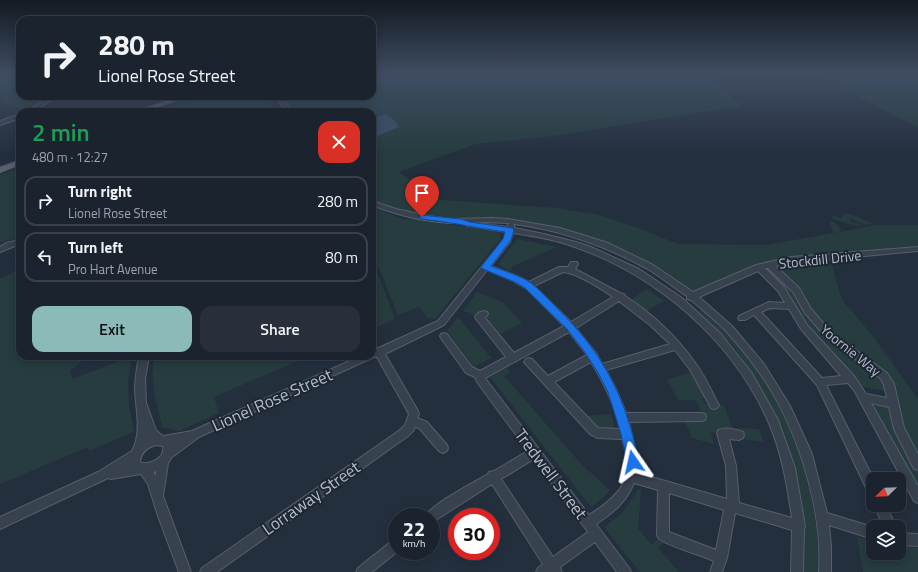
<!DOCTYPE html>
<meta charset="utf-8">
<style>
:root{--surface:#1b232e;--page:#282f3a;--text:#f1f3f6;--muted:#a0a4aa;--line:#39404a;--accent:#8bbbb9}
body{margin:0;font-family:"Titillium Web",sans-serif;background:var(--page);color:var(--text);height:100vh;display:flex;flex-direction:column;font-size:15px;white-space:nowrap}
*{box-sizing:border-box;margin:0}
p{font-size:13px;color:var(--muted)}
.icon{flex:none;width:22px;height:22px;fill:none;stroke:currentColor;stroke-width:2;stroke-linecap:round;stroke-linejoin:round}
.map{position:relative;flex:1;overflow:hidden}
.drawer{position:absolute;left:16px;top:108px;width:360px;height:252px;display:flex;flex-direction:column;background:var(--surface);border-radius:12px;box-shadow:0 2px 10px #0003,0 0 0 1px var(--line)}
.drawer>*{flex:none}
.banner{position:absolute;left:16px;top:16px;width:360px;height:84px;border-radius:12px;box-shadow:0 2px 10px #0003,0 0 0 1px var(--line);background:#1b232e;color:var(--text);overflow:hidden}
.needle{width:26px;rotate:247deg}
.buttons{position:absolute;left:866px;top:472px;display:grid;gap:8px}
.buttons a{display:grid;place-items:center;width:40px;height:40px;border-radius:8px;background:var(--surface);box-shadow:0 2px 10px #0003,0 0 0 1px var(--line);font-size:20px}
.speed{position:absolute;left:388px;top:508px;display:flex;gap:8px;font-size:20px;font-weight:700;text-align:center}
.speed>*{display:grid;place-content:center;width:52px;height:52px;border-radius:50%;background:var(--surface);box-shadow:0 2px 10px #0003,0 0 0 1px var(--line);line-height:1}
.speed small{font-size:10px;font-weight:400}
.speed .limit{border:6px solid #d22;background:#fff;color:#111}
.pin{position:absolute;display:grid;place-items:center;width:34px;height:34px;color:#fff;margin:-41px -17px;border-radius:50% 50% 50% 0;rotate:-45deg;box-shadow:0 0 4px #0007}
.pin .icon{rotate:45deg}
.me{position:absolute;width:44px;margin:-22px;rotate:349deg;stroke-linejoin:round;filter:drop-shadow(0 0 3px #0008)}
.turn{display:flex;align-items:center;gap:14px;height:84px;padding:0 16px;font-size:18px}
.turn .icon{width:52px;height:52px;stroke-width:2.5}
.turn b{display:block;font-size:28px;line-height:34px}
.round{display:grid;place-items:center;flex:none;width:42px;height:42px;border-radius:12px;background:var(--page)}
.overview{display:flex;align-items:center;justify-content:space-between;height:68px;padding:0 16px}
h1{font-size:24px;font-weight:600;line-height:30px;color:#1e9e55}
.button{display:flex;gap:8px;margin-top:auto;padding:8px 16px}
.button a{flex:1;height:46px;border-radius:12px;background:var(--accent);color:#111;font-size:16px;font-weight:600;line-height:46px;text-align:center}
.button a+a{background:var(--page);color:var(--text)}
ul{padding:0;list-style:none}
li{display:flex;align-items:center;gap:12px;height:50px;margin:0 8px 6px;padding:0 8px;border:2px solid var(--line);border-radius:12px}
li div{flex:1}
li b{display:block;font-size:15px}
li em{font-style:normal}
.map>svg:first-child{display:block}
.green{fill:#263c3f}
.water{fill:#394c67}
.lines{fill:none;stroke-linecap:round;stroke-linejoin:round}
.minor-casing{stroke:#565f6c;stroke-width:2}
.major-casing{stroke:#414a57;stroke-width:1}
.minor{fill:#38414e;fill-rule:evenodd}
.major{fill:#56606e;fill-rule:evenodd}
.route{fill:#1a73e8;stroke:#114b97}
.labels{text-anchor:middle;dominant-baseline:central;stroke-width:4;stroke-linejoin:round;paint-order:stroke}
.street-label{font-size:14px;fill:#b4bcc9;stroke:#1d2633}
.near-street-label{font-size:17px;fill:#b4bcc9;stroke:#1d2633}
</style>
<div class="map">
<svg width="918" height="572" viewBox="0 0 918 572">
<rect width="100%" height="100%" fill="#242f3e"/>
<!-- green -->
<g class="green">
<polygon points="0,74 20,74 20,92 17,94 20,96 47,99 26,110 0,102 2,100 0,98"/>
<polygon points="372,74 710,74 741,106 553,136 476,144 399,172 441,200 556,208 599,215 641,229 678,244 766,245 834,233 829,221 835,222 841,229 840,232 875,225 918,225 918,249 791,260 759,267 693,296 650,266 581,237 512,222 461,221 423,217 372,203 372,112 289,112 278,96 372,96"/>
<polygon points="810,74 918,74 918,128 818,76"/>
<polygon points="205,96 266,96 276,112 147,112"/>
<polygon points="20,167 20,238 0,242 0,175"/>
<polygon points="372,206 403,220 410,219 491,230 500,233 500,239 435,319 428,318 419,307 398,315 372,251"/>
<path d="M847,213L873,223L867,225L850,219V221L860,224L861,226C850,226 844,222 833,219L831,215L842,218V215Z"/>
<polygon points="517,239 557,247 513,266 509,271 498,264"/>
<polygon points="823,259 829,262 833,268 839,291 844,302 872,335 918,399 918,459 905,436 892,385 834,336 779,271 781,270 779,267 784,265"/>
<polygon points="372,264 374,264 395,319 372,329"/>
<path d="M20,265V356H87L70,371L72,379L133,356C124,385 129,403 134,432L89,451L88,447L0,484V278L12,274Z"/>
<polygon points="773,272 788,284 804,308 883,378 887,391 859,386 821,344 768,273"/>
<polygon points="647,289 664,301 646,311 631,300"/>
<polygon points="477,292 503,302 522,323 500,334 486,317 489,315 486,313 482,312 473,316 471,313 463,311"/>
<path d="M705,309C734,338 764,369 783,406C809,458 817,515 819,572H803V527L801,496L790,453L776,415L736,349L699,311Z"/>
<polygon points="458,317 491,358 474,367 447,331"/>
<path d="M156,356H309L214,397L219,413L179,431L162,427C158,405 147,378 156,356Z"/>
<polygon points="507,368 510,372 504,376 582,465 610,490 604,497 591,507 490,377"/>
<polygon points="691,372 706,398 702,399 705,404 724,405 732,427 732,430 718,430 718,433 711,432 714,444 692,438 685,421 704,421 696,400 678,400 667,380"/>
<polygon points="871,402 886,406 889,410 895,427 918,470 918,493 870,404"/>
<polygon points="611,414 615,430 596,429 584,416"/>
<polygon points="740,428 759,429 763,442 743,439"/>
<polygon points="638,490 641,490 638,529 652,545 657,540 664,543 658,548 679,572 640,572 604,527 622,513"/>
<polygon points="857,537 873,541 873,553 899,553 899,546 918,548 918,572 863,572"/>
</g>
<!-- water -->
<path class="water" d="M384,114C390,117 396,120 399,127L377,136L372,139V119Z"/>
<g class="lines">
<!-- minor casing -->
<g class="minor-casing">
<g id="minor">
<polygon points="52,96 58,96 32,112 25,112"/>
<path d="M96,96H110C107,98 99,98 96,96Z"/>
<polygon points="276,96 281,96 292,112 286,112"/>
<polygon points="20,114 20,118 0,125 0,121"/>
<path d="M372,201L396,209L428,216L451,219L492,218L508,219L560,228L608,243L653,265L693,292L756,265L791,257L918,247V251L791,263L776,266L799,288L811,309L830,331L887,373L894,384L904,428L918,454V470L914,469L894,429L889,407L871,403L918,486V503L914,501L854,390L848,383L826,385L870,472L892,475L894,479H873V496L869,494L817,385L754,315L745,320H739L738,318L739,316L769,302L785,303L778,291L758,271L699,297L732,326L764,364L790,406L812,454L827,513L873,527V539L829,525L831,546V572H819C823,507 796,421 756,368C747,355 736,342 725,330C715,320 703,310 691,300L687,299V296C673,287 660,276 646,268C605,246 560,230 514,224V228L544,234L576,242L591,247L639,269L682,298L720,333L751,372L778,420L795,468L805,526L804,529L803,572H791L792,530L735,513L727,558L722,572H710L714,561C696,553 675,549 659,539L657,535L658,490L634,483C626,502 613,513 596,524L629,568L631,572H617L595,542L560,567L562,572H536L538,568L543,564L492,484L431,523V517H425C431,504 475,482 488,474L489,472L494,471L528,451L477,382L475,377L466,373L441,338L440,336L441,334L444,333L447,334L472,367L480,371L506,357L476,319L475,317C477,313 482,310 487,312L488,314L485,318L514,353L564,326L527,289L511,280L487,270L444,325L385,354L418,411L419,414L417,418L427,422L447,445L448,448L447,451L443,453L439,451L419,428L415,427L413,431L408,436L217,572H200L202,568L400,430L405,425L409,414L377,357H374L199,437L172,457L168,463L163,496L191,572H179L158,516L148,484L141,474L111,479L108,478L0,529V517L98,472L132,451C142,433 136,410 135,390C135,378 137,367 139,356H149L145,379L146,403L156,430L161,435L164,436L192,431L361,356H372V351L438,321L504,239L506,232L469,226H467L466,223C434,224 402,217 372,205ZM481,222L509,223L507,227L475,223ZM513,233C532,236 553,239 572,246C655,274 732,339 768,421C782,453 787,484 792,518L739,503L736,466L729,439L739,440L743,438L744,435L743,432C736,429 725,427 718,430L717,433L726,466L727,499L638,473L637,457L629,422L701,421L705,420L706,417L705,414L701,413H626L616,389L606,370L675,350L691,371L711,408L714,409L717,408L719,405L717,402C711,390 705,376 696,364C677,337 653,314 625,296L624,294L620,293L575,269L578,264L577,262H571L568,267H559L529,282L517,276L491,266L510,242ZM765,268H768L793,292L805,313L824,335L881,379L884,385L887,398L866,394L854,376L807,325L784,287ZM563,272C579,274 600,288 613,297L571,322L534,286ZM619,301L650,325L670,344L602,364L596,353L576,328ZM770,308L789,309L801,329L841,376L822,378L761,312ZM569,332L587,355L548,376L532,359L529,358L526,359L524,362L590,434L598,438L622,439C625,449 628,460 627,470C626,490 605,505 589,515L485,378ZM591,362C604,383 615,405 620,429L598,428L554,382ZM155,445L163,446C165,458 152,464 142,463L140,461C141,452 147,448 155,445ZM534,459L588,532L553,557L501,479ZM156,471V476L153,472ZM669,493L724,510L716,550L669,532Z"/>
<polygon points="20,240 20,244 0,252 0,247 6,243"/>
<polygon points="874,505 886,505 896,527 884,527"/>
<polygon points="899,533 918,534 918,546 899,545"/>
<polygon points="397,538 398,551 372,572 356,572 358,568 393,540"/>
</g>
</g>
<!-- major casing -->
<g class="major-casing">
<g id="major">
<polygon points="182,96 192,96 144,112 132,112"/>
<polygon points="20,160 20,165 0,173 0,167"/>
</g>
</g>
<!-- minor -->
<use href="#minor" class="minor"/>
<!-- major -->
<use href="#major" class="major"/>
</g>
<!-- sky -->
<linearGradient id="sky" x2="0" y2="1"><stop stop-color="#141a22"/><stop offset="0.48" stop-color="#3f4d63"/><stop offset="1" stop-color="#3f4d63" stop-opacity="0"/></linearGradient>
<rect width="918" height="154" fill="url(#sky)"/>
<!-- route -->
<path class="route" d="M420,215L461,219L470,222L512,228L514,230L511,240L491,266C504,271 519,275 531,283C540,290 549,300 557,308C604,354 626,398 639,462L637,466L633,468L628,466L621,434L608,392L597,371L584,351L567,329L525,288L517,283L483,269L481,267L503,239L505,232C477,228 450,222 422,219H420Z"/>
<g class="labels">
<!-- street labels -->
<g class="street-label">
<text transform="translate(820 259) rotate(-6)">Stockdill Drive</text>
<text transform="translate(851 350) rotate(39)">Yoornie Way</text>
</g>
<!-- near-street labels -->
<g class="near-street-label">
<text transform="translate(272 400) rotate(-24)">Lionel Rose Street</text>
<text transform="translate(551 474) rotate(53)">Tredwell Street</text>
<text transform="translate(311 498) rotate(-35)">Lorraway Street</text>
</g>
</g>
</svg>
<div class="buttons">
<a><svg class="needle" viewBox="-14 -14 28 28"><path d="M0-13l5 13h-10z" fill="#e53935"/><path d="M0 13l5-13h-10z" fill="#a0a4aa"/></svg></a>
<a><svg class="icon" aria-label="layers" viewBox="0 0 24 24"><path d="M12 4l9 5-9 5-9-5zM3 14l9 5 9-5"/></svg></a>
</div>
<div class="speed"><div>22<small>km/h</small></div><div class="limit">30</div></div>
<div class="pin" style="left:422px;top:217px;background:#d93025"><svg class="icon" aria-label="arrive" viewBox="0 0 24 24"><path d="M6 21V4h12l-3 4 3 4H6"/></svg></div>
<svg class="me" style="left:633px;top:462px" viewBox="-20 -20 40 40"><path d="M0-17L14 15 0 8-14 15z" fill="#1a73e8" stroke="#fff" stroke-width="4"/></svg>
<div class="banner">
<div class="turn"><svg class="icon" aria-label="right" viewBox="0 0 24 24"><path d="M7 20v-9h11M14 6l5 5-5 5"/></svg><div><b>280 m</b>Lionel Rose Street</div></div>
</div>
<section class="drawer">
<div class="overview"><div><h1>2 min</h1><p>480 m · 12:27</p></div><a class="round" style="background:#d93025;color:#fff"><svg class="icon" aria-label="close" viewBox="0 0 24 24"><path d="M6 6l12 12M18 6L6 18"/></svg></a></div>
<ul>
<li><svg class="icon" aria-label="right" viewBox="0 0 24 24"><path d="M7 20v-9h11M14 6l5 5-5 5"/></svg><div><b>Turn right</b><p>Lionel Rose Street</p></div><em>280 m</em></li>
<li><svg class="icon" aria-label="left" viewBox="0 0 24 24"><path d="M17 20v-9H6M10 6l-5 5 5 5"/></svg><div><b>Turn left</b><p>Pro Hart Avenue</p></div><em>80 m</em></li>
</ul>
<div class="button"><a>Exit</a><a>Share</a></div>
</section>
</div>
